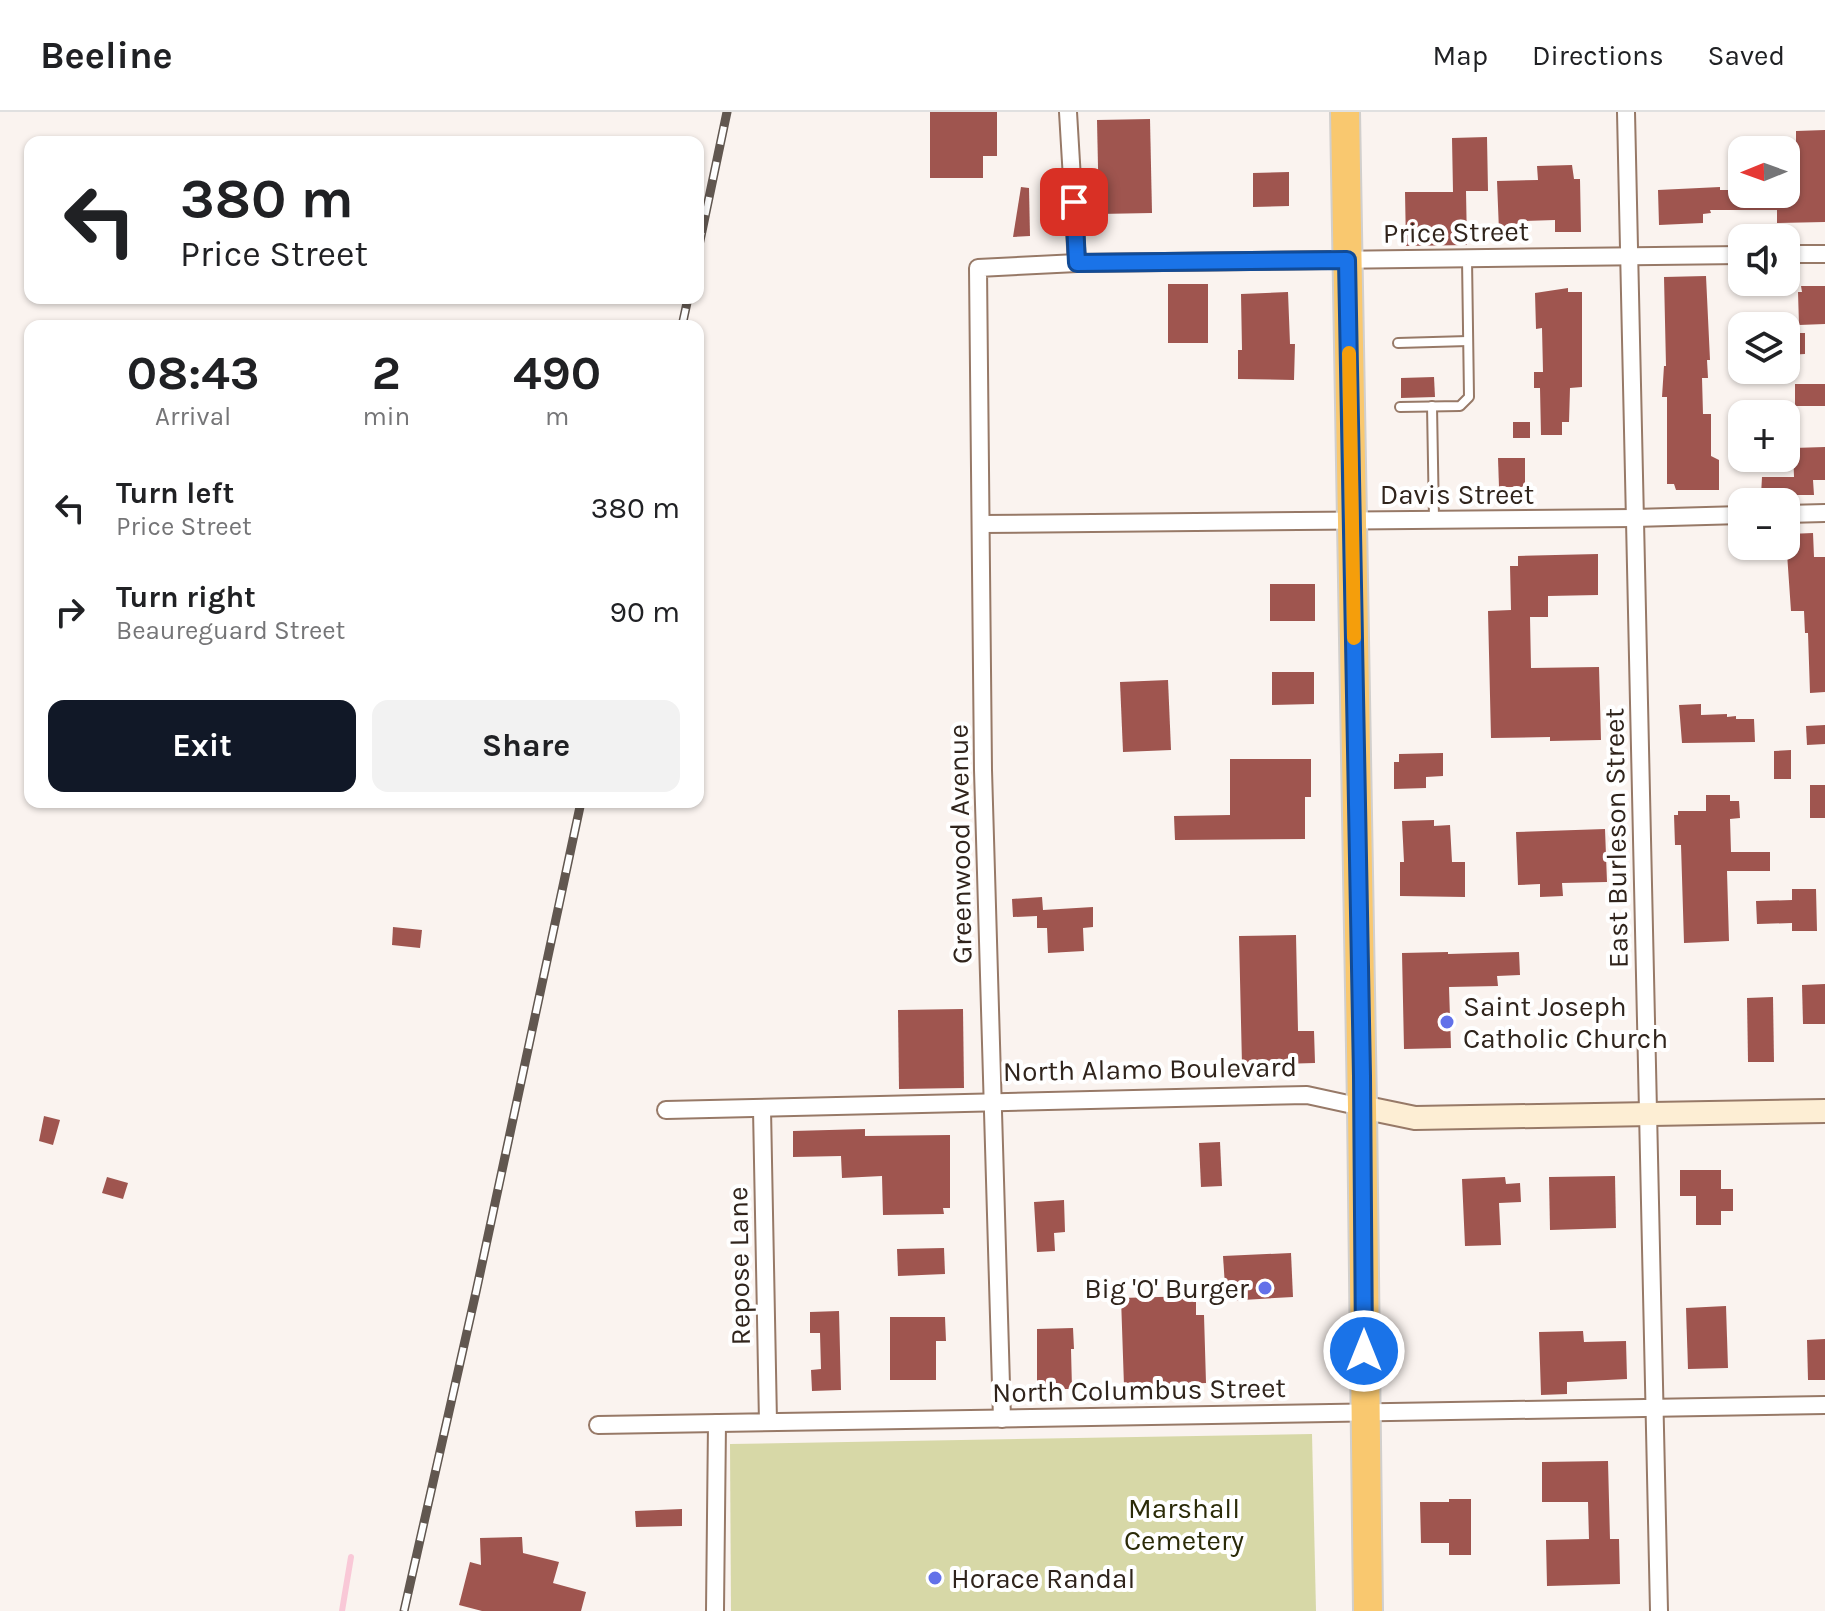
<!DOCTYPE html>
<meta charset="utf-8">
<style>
:root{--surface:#fff;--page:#f2f2f2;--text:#202124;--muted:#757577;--line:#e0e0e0;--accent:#111827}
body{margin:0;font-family:Karla,sans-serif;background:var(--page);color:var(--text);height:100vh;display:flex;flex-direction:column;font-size:30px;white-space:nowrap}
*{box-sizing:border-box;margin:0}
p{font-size:26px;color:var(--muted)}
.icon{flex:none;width:44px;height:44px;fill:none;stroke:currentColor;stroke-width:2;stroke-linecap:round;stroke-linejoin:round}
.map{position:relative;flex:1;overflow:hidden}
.details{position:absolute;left:24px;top:208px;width:680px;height:488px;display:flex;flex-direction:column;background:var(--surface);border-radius:16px;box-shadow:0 2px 6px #0004}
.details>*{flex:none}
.hud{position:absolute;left:24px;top:24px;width:680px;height:168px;border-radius:16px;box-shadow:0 2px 6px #0004;background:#fff;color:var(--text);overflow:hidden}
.needle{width:52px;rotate:269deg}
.controls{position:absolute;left:1728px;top:24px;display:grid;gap:16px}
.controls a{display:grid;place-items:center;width:72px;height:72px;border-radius:16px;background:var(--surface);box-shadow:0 2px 6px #0004;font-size:40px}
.pin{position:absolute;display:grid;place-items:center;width:68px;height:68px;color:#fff;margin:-34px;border-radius:16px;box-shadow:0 4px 12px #0006}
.me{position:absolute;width:88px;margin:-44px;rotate:0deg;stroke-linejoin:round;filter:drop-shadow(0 0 6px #0008)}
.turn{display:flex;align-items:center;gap:28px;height:168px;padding:0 24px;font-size:36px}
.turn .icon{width:104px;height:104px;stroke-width:2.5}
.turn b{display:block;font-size:56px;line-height:68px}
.eta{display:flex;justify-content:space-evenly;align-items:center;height:136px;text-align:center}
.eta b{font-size:48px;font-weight:700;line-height:56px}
.button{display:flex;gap:16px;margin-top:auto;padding:16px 24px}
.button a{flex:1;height:92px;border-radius:16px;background:var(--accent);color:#fff;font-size:32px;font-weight:700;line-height:92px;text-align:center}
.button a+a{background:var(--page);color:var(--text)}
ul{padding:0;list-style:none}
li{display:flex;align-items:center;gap:24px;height:104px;padding:0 24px}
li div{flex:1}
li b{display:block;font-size:30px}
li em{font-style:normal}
header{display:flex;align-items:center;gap:48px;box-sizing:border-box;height:112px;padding:0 40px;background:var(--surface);border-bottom:2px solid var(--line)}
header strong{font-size:38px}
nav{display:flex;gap:44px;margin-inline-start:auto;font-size:28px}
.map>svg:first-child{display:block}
.green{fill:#d7d8a7}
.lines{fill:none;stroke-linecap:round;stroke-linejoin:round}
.stream{stroke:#f9c8d7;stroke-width:6}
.building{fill:#9f554f}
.lane-casing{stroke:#977967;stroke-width:12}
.street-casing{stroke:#977967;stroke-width:20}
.secondary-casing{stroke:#977967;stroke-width:26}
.highway-casing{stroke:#d1cfcd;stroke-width:32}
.lane{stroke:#fff;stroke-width:8}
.street{stroke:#fff;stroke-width:16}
.secondary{stroke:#fdeed4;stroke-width:22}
.highway{stroke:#f9c86f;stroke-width:28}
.rail-casing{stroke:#615750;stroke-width:9}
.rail{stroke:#fff;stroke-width:6;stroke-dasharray:18;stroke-linecap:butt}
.route-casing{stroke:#114b97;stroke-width:20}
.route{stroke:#1a73e8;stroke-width:14}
.slow{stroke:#f59e0b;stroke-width:14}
.poi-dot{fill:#6271e9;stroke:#fff;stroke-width:3}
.labels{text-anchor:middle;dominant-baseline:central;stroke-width:8;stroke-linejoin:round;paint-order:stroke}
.street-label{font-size:28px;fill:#30241c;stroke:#fff}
.poi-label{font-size:28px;fill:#30241c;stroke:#fff;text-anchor:start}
.park-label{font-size:28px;fill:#2b2b08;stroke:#fff}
</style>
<header>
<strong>Beeline</strong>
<nav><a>Map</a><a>Directions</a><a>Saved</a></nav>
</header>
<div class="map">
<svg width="1825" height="1499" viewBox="0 0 1825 1499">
<rect width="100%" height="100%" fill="#faf3ef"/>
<!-- green -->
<polygon class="green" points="1312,1322 1316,1499 731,1499 730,1332"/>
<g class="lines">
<!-- stream -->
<polyline class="stream" points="342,1499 351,1445"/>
</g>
<!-- building -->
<g class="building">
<polygon points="930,0 997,0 997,44 983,44 983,66 930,66"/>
<polygon points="1150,7 1152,101 1099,102 1097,8"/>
<polygon points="1825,18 1825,110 1777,111 1777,98 1710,98 1711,101 1703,102 1703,111 1659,113 1658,78 1720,75 1720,78 1742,78 1742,82 1786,82 1786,70 1794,70 1793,36 1796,36 1796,19"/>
<polygon points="1487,25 1488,79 1466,79 1467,133 1406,134 1405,80 1453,80 1452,26"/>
<polygon points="1572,53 1574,67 1580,67 1581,120 1555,120 1555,108 1523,109 1523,114 1515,114 1515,118 1499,119 1497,69 1538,68 1537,54"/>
<polygon points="1289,60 1289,94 1253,95 1253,61"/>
<polygon points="1021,75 1029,76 1030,124 1013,125"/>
<polygon points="1706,164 1710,248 1707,248 1708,266 1702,266 1703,302 1711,302 1711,344 1719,348 1719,378 1676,378 1674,372 1667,372 1667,285 1662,285 1664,254 1666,254 1664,165"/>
<rect x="1168" y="172" width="40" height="59"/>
<polygon points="1801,174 1825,174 1825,212 1799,213 1798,180 1802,180"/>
<polygon points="1568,176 1568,180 1582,180 1582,275 1570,276 1569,310 1562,310 1562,323 1541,323 1540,276 1534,276 1534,260 1543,260 1542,216 1536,217 1535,181"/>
<polygon points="1288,180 1290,232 1295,232 1294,268 1238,267 1238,238 1242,238 1241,182"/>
<polygon points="1786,221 1805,221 1805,242 1786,243"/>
<polygon points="1434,265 1435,285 1401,286 1401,266"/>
<rect x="1795" y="272" width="30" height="22"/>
<rect x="1513" y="310" width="17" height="16"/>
<polygon points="1825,335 1825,368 1813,368 1814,383 1761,383 1762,365 1794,365 1793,336"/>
<polygon points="1498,346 1525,346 1525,375 1499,375"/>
<polygon points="1813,421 1814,445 1825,445 1825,580 1810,581 1808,521 1805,521 1804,499 1791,499 1786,427 1789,427 1789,422"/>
<polygon points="1598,442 1598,483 1548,484 1548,505 1530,505 1531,556 1599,555 1601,628 1550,629 1550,625 1491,626 1488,499 1511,498 1510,454 1518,454 1518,444"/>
<rect x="1270" y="472" width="45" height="37"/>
<polygon points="1272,560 1314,560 1314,592 1272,593"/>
<polygon points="1168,568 1171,638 1123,640 1120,570"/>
<polygon points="1701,592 1701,603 1727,602 1727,605 1736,604 1736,607 1754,607 1755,630 1682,631 1679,593"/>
<polygon points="1825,613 1825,632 1807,633 1806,614"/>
<polygon points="1791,638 1791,667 1774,667 1774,639"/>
<polygon points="1443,641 1443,664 1426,665 1426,676 1394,677 1394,650 1399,650 1399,642"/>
<polygon points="1230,647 1311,647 1311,685 1305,685 1305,727 1175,728 1174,704 1230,703"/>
<rect x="1810" y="673" width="15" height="33"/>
<polygon points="1706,683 1730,683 1730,689 1739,689 1740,706 1730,707 1731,740 1770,740 1770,759 1727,759 1729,829 1684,831 1681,733 1675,733 1674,703 1678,703 1678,699 1706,699"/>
<polygon points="1434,708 1434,714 1450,713 1452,750 1465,750 1465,785 1400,784 1400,750 1404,750 1402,709"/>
<polygon points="1605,717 1607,770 1562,771 1563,784 1540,785 1540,772 1518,773 1516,720"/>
<polygon points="1792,777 1816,777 1817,819 1792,819 1792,811 1757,812 1756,789 1792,788"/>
<polygon points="1042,785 1043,798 1093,795 1093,815 1083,816 1084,839 1048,841 1047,816 1037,816 1037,804 1013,805 1012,787"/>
<polygon points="393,815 422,818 420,836 392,833"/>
<polygon points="1296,823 1298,919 1314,919 1315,951 1242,953 1239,824"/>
<polygon points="1448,840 1448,842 1519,840 1520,863 1497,864 1498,874 1449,875 1451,936 1404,937 1402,841"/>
<polygon points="1825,872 1825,912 1803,912 1802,873"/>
<polygon points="1773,885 1774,950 1748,950 1747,886"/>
<polygon points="963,897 964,976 899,977 898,898"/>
<polygon points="44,1004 60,1008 53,1033 39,1029"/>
<polygon points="865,1017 865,1024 950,1023 950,1096 943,1096 944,1102 883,1103 882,1064 842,1066 841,1044 793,1045 793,1019"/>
<polygon points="1220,1030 1222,1074 1201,1075 1199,1031"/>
<polygon points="1680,1058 1721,1058 1721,1077 1733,1077 1733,1099 1721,1099 1721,1113 1696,1113 1696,1084 1680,1084"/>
<polygon points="1615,1064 1616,1116 1550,1118 1549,1065"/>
<polygon points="107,1065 128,1071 123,1087 102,1081"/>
<polygon points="1505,1065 1506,1072 1520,1071 1521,1090 1499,1091 1501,1133 1465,1134 1462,1067"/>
<polygon points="1064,1088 1065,1120 1054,1121 1055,1139 1037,1140 1034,1090"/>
<polygon points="944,1136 945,1162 898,1164 897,1137"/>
<polygon points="1291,1141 1293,1185 1226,1189 1223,1144"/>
<polygon points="1196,1184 1196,1203 1204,1203 1206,1271 1124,1274 1121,1186"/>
<polygon points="1726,1194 1728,1256 1688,1257 1686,1196"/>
<polygon points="839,1199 841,1278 812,1279 811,1258 821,1257 820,1221 810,1221 810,1200"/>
<polygon points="890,1205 945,1205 946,1229 936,1229 936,1268 890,1268"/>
<polygon points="1073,1216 1074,1237 1071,1237 1072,1277 1037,1277 1037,1217"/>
<polygon points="1583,1219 1584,1230 1626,1229 1627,1267 1567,1270 1567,1282 1541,1283 1539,1220"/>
<polygon points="1825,1227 1825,1268 1808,1268 1807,1228"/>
<polygon points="1608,1349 1610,1427 1619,1427 1620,1472 1547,1474 1546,1428 1589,1427 1588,1390 1542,1390 1542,1350"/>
<polygon points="1449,1387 1471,1387 1471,1443 1449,1443 1449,1431 1421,1431 1420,1390 1449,1390"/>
<polygon points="682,1397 682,1414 636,1415 635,1399"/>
<polygon points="522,1425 523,1441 559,1450 553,1471 586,1480 581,1499 482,1499 459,1493 470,1450 481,1453 480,1426"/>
</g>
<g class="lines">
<!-- lane casing -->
<g class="lane-casing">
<g id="lane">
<polyline points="1398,231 1468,229"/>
<polyline points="1432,294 1434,407"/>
<polyline points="1400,295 1460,294 1469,285 1467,147"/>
</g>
</g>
<!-- street casing -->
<g class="street-casing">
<g id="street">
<polyline points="1068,0 1077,151"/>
<polyline points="1626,0 1659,1499"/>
<polyline points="1786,142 1825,142"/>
<polyline points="1786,402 1825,401"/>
<polyline points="981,412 1634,406 1742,403"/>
<polyline points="762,997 768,1310"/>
<polyline points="666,998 1307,983 1362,995"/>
<polyline points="1002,1307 983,658 978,156 1077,151 1742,143"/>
<polyline points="598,1313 1825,1293"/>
<polyline points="715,1499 717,1311"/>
</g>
</g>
<!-- secondary casing -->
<g class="secondary-casing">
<polyline id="secondary" points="1362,995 1415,1006 1825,999"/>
</g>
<!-- highway casing -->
<g class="highway-casing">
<polyline id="highway" points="1345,0 1362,995 1368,1499"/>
</g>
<!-- lane -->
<use href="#lane" class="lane"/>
<!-- street -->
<use href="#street" class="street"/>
<!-- secondary -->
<use href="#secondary" class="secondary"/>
<!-- highway -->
<use href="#highway" class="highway"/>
<!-- rail casing -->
<g class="rail-casing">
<g id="rail">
<polyline points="698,138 727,0"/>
<polyline points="682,214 688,186"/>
<polyline points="404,1499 476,1180 581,690"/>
</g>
</g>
<!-- rail -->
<use href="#rail" class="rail"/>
</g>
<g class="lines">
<!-- route casing -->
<g class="route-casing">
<polyline id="route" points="1074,90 1077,151 1347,148 1362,964 1364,1239"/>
</g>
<!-- route -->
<use href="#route" class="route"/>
<!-- slow -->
<polyline class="slow" points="1349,241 1354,526"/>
</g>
<!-- markers -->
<g class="poi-dot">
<circle cx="1447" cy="910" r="8"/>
<circle cx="1265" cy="1176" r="8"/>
<circle cx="935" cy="1466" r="8"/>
</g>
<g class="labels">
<!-- street labels -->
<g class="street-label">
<text transform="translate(1456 120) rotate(-1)">Price Street</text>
<text x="1457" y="382">Davis Street</text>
<text transform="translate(1616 726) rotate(-91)">East Burleson Street</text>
<text transform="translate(960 732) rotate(-91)">Greenwood Avenue</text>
<text transform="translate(1150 957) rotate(-1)">North Alamo Boulevard</text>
<text transform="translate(739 1154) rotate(-91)">Repose Lane</text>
<text transform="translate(1139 1278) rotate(-1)">North Columbus Street</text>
</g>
<!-- poi labels -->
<g class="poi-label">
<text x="1463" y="894">Saint Joseph<tspan x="1463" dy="32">Catholic Church</tspan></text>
<text x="1249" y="1176" text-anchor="end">Big 'O' Burger</text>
<text x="951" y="1466">Horace Randal</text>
</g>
<!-- park labels -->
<g class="park-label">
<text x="1184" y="1396">Marshall<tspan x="1184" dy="32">Cemetery</tspan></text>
</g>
</g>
</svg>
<div class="controls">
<a><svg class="needle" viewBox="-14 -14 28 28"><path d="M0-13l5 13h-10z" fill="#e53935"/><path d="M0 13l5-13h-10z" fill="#757577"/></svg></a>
<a><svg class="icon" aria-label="sound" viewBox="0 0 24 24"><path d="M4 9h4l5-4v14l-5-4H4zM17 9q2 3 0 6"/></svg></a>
<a><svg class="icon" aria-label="layers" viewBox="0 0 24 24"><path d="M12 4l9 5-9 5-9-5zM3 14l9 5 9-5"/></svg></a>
<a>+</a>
<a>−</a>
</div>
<div class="pin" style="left:1074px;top:90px;background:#d93025"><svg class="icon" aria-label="arrive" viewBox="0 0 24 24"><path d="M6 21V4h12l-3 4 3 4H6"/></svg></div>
<svg class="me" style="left:1364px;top:1239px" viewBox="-20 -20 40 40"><circle r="17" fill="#1a73e8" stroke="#fff" stroke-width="3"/><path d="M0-11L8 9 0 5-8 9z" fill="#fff"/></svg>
<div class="hud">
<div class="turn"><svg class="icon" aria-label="left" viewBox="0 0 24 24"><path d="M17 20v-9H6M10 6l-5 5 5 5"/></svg><div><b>380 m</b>Price Street</div></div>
</div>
<section class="details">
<div class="eta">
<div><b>08:43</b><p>Arrival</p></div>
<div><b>2</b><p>min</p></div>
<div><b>490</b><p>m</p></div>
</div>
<ul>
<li><svg class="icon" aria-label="left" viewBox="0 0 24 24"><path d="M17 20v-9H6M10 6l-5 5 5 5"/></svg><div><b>Turn left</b><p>Price Street</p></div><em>380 m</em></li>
<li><svg class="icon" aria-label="right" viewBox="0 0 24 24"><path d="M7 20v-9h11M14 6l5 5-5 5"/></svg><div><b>Turn right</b><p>Beaureguard Street</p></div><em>90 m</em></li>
</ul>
<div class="button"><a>Exit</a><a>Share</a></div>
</section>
</div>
